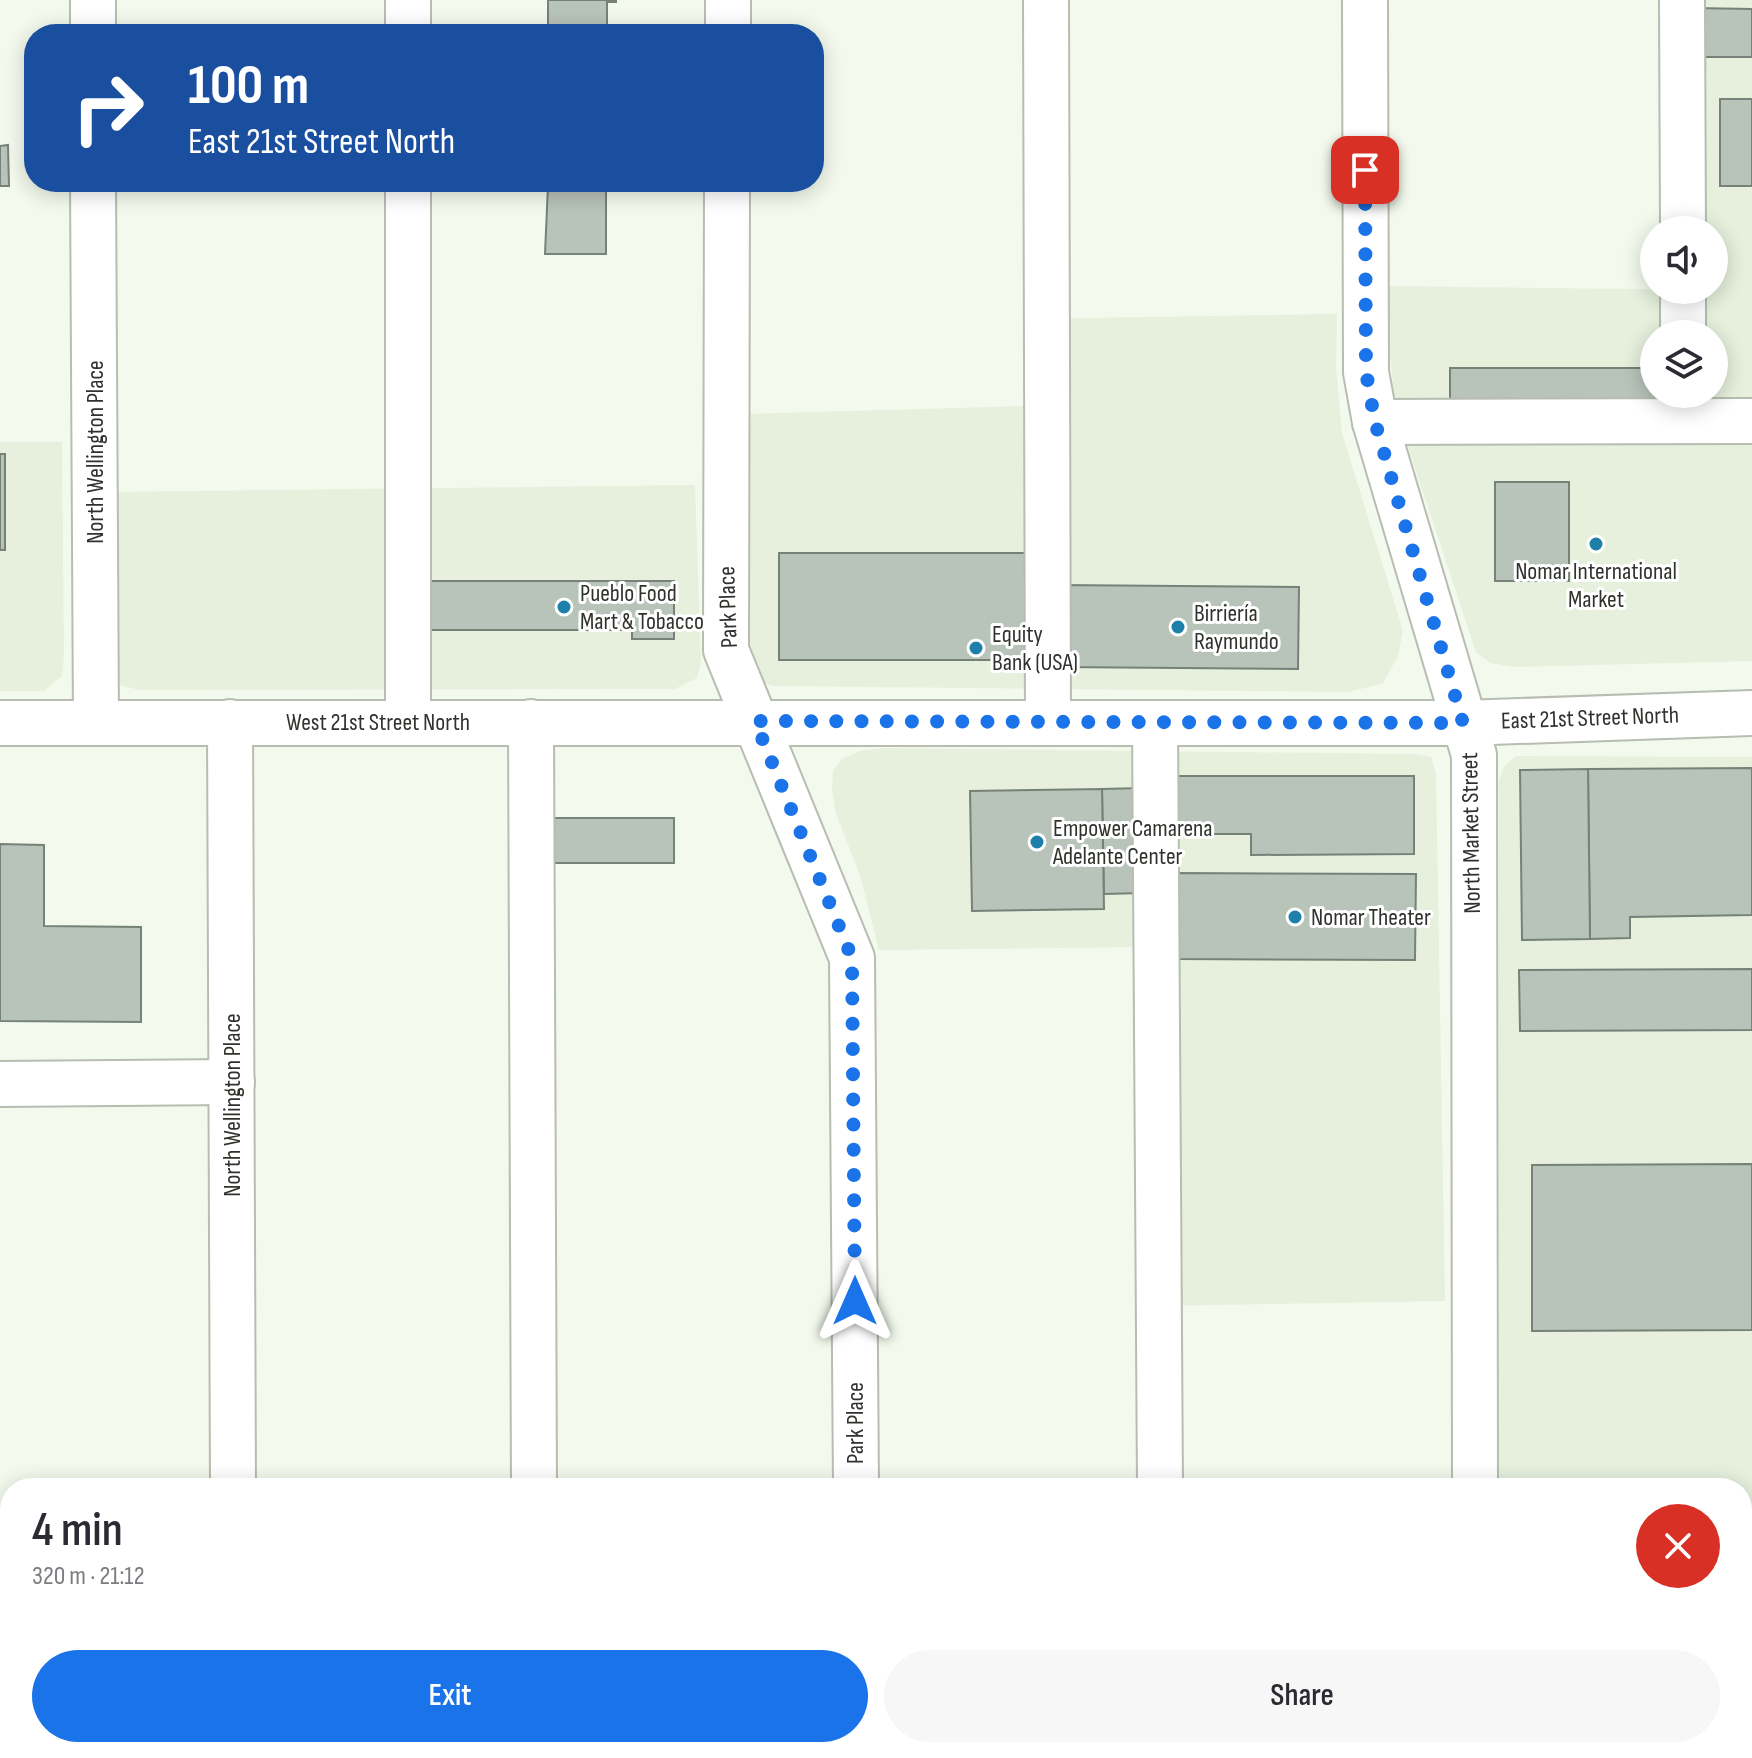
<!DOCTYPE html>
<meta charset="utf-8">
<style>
:root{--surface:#fff;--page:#f7f7f7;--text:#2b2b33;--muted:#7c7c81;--accent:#1a73e8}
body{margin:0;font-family:"Sofia Sans Condensed",sans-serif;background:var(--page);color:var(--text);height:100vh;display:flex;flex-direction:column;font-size:30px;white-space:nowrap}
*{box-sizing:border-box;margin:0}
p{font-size:26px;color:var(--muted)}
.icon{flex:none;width:44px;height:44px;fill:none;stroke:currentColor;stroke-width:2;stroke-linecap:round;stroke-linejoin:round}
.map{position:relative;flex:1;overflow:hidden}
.panel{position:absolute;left:0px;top:1478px;width:1752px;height:280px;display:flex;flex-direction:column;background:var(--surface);border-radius:32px 32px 0 0;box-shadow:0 4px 20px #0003}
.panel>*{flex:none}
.top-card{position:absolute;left:24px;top:24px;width:800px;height:168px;border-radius:32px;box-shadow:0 4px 20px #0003;background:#1a4fa0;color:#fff;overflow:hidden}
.buttons{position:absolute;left:1640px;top:216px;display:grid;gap:16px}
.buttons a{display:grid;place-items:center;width:88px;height:88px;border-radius:50%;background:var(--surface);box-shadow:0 4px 20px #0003;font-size:40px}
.pin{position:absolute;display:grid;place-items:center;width:68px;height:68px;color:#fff;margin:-34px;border-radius:16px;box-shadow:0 4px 12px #0006}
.me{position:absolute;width:88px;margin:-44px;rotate:0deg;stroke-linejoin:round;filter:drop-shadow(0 0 6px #0008)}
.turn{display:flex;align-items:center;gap:28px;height:168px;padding:0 32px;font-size:36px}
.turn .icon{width:104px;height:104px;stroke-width:2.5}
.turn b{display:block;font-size:56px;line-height:68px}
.round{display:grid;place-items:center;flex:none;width:84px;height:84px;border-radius:42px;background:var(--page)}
.head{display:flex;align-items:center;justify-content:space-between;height:136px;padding:0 32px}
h1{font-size:48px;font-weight:600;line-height:60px}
.cta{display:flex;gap:16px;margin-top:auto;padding:16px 32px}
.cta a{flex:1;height:92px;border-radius:48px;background:var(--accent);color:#fff;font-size:32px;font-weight:600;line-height:92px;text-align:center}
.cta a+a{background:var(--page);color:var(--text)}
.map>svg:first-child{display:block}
.built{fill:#e6f0dd;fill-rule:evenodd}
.building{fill:#b8c3ba;stroke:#768178;stroke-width:2}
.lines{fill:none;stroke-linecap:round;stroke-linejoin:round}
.minor-casing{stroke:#b7bdb1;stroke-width:48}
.major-casing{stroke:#b7bdb1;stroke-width:48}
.minor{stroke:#fff;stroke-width:44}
.major{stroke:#fff;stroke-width:44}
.route{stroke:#1a73e8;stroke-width:14;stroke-dasharray:0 25.2}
.poi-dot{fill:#1e7fab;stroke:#fff;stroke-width:3}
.labels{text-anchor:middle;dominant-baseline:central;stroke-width:6;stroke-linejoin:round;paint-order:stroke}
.street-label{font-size:24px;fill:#2f322d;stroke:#fff}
.poi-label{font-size:24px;fill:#2f322d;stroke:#fff;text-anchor:start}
</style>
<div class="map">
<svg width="1752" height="1758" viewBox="0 0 1752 1758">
<rect width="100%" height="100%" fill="#f3faed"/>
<!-- built -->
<g class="built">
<path d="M1658,0H1752V412L1399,409L1394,394L1383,286L1714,290V230H1660ZM1654,334H1714V394H1654Z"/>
<polygon points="1337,314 1336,367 1342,433 1403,631 1398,656 1383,683 1349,692 772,686 756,679 746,662 743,414 1027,406 1025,319"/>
<polygon points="1752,433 1752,661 1515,667 1490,663 1476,652 1404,435"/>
<polygon points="0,442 62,442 64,657 62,676 44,691 0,691"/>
<polygon points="695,485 701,662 697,678 675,689 139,690 121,685 116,663 111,492"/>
<polygon points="883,748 1416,754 1431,757 1436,774 1445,1301 1153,1306 1148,947 879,950 860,875 836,814 832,789 833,771 842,759 860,751"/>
<polygon points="1516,756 1752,757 1752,1552 1742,1552 1742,1488 1499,1488 1499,780 1504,767"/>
</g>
<!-- building -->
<g class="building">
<polygon points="548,0 616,0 616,2 607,2 607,31 548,31"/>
<polygon points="1694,8 1752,9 1752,57 1694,57"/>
<rect x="1720" y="99" width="32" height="87"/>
<polygon points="8,145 9,186 0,186 0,146"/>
<polygon points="548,185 606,185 606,254 545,254"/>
<polygon points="1450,368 1654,368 1654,394 1669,394 1669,406 1450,406"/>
<rect x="0" y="454" width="5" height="96"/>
<rect x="1495" y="482" width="74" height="99"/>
<rect x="779" y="553" width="254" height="107"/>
<polygon points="422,581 674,581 674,639 632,639 632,630 422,630"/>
<polygon points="1058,585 1299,587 1298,669 1058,667"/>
<polygon points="1752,768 1752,915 1630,917 1630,938 1590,939 1588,769"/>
<polygon points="1588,769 1590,939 1522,940 1520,770"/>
<polygon points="1174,776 1414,776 1414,854 1251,855 1251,834 1174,834"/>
<polygon points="1142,788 1143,893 1104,894 1102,789"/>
<polygon points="1102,789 1104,909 972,911 970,791"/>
<rect x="552" y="818" width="122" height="45"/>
<polygon points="0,844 44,845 44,926 141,927 141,1022 0,1021"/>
<polygon points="1175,873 1416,874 1415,960 1175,959"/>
<polygon points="1752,969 1752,1030 1520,1031 1519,970"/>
<polygon points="1752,1164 1752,1330 1532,1331 1532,1165"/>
<rect x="1532" y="1748" width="89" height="10"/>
</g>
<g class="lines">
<!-- minor casing -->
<g class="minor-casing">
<g id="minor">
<polyline points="408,0 408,34"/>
<polyline points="1046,0 1048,723"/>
<polyline points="1365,0 1366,372 1375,422 1474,755 1475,1488"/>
<polyline points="1682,0 1683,230"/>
<polyline points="93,34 93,0"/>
<polyline points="728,34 728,0"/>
<polyline points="93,182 96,723"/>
<polyline points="408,182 408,722"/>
<polyline points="727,182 726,650 852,958 856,1488"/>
<polyline points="1683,290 1683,334"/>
<polyline points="1375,422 1752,421"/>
<polyline points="230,722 233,1488"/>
<polyline points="531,722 534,1488"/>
<polyline points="1155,723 1160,1488"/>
<polyline points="0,1084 232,1082"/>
<polyline points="234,1748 235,1758"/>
<polyline points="535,1748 535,1758"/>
<polyline points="858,1748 858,1758"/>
<polyline points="1476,1748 1476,1758"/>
<polyline points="1158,1758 1158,1748"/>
</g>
</g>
<!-- major casing -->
<g class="major-casing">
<polyline id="major" points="0,723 1463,723 1752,713"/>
</g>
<!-- minor -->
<use href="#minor" class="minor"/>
<!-- major -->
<use href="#major" class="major"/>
</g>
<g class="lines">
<!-- route -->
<polyline class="route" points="855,1301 852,958 755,721 1463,723 1375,422 1366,372 1365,170"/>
</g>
<!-- markers -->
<g class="poi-dot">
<circle cx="1596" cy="544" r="8"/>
<circle cx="564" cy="607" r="8"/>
<circle cx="1178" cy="627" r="8"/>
<circle cx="976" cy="648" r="8"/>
<circle cx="1037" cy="842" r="8"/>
<circle cx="1295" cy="917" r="8"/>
</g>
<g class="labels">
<!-- street labels -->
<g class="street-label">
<text transform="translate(95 452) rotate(-90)">North Wellington Place</text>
<text transform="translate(728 607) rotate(-92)">Park Place</text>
<text transform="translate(1590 718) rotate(-2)">East 21st Street North</text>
<text x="378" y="722">West 21st Street North</text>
<text transform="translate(1471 833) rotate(-91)">North Market Street</text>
<text transform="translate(232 1105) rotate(-90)">North Wellington Place</text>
<text transform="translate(855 1423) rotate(-90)">Park Place</text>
</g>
<!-- poi labels -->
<g class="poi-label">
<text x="1596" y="571" text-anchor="middle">Nomar International<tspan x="1596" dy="28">Market</tspan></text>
<text x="580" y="593">Pueblo Food<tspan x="580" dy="28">Mart &amp; Tobacco</tspan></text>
<text x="1194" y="613">Birriería<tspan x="1194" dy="28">Raymundo</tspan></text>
<text x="992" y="634">Equity<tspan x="992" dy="28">Bank (USA)</tspan></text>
<text x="1053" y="828">Empower Camarena<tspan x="1053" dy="28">Adelante Center</tspan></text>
<text x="1311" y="917">Nomar Theater</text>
</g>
</g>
</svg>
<div class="buttons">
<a><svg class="icon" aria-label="sound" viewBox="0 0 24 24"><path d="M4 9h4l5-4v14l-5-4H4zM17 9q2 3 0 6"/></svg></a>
<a><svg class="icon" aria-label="layers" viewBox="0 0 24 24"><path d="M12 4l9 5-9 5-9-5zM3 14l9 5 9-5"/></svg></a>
</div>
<div class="pin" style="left:1365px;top:170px;background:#d93025"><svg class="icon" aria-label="arrive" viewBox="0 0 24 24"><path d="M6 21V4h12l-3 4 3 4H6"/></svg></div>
<svg class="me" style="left:855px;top:1301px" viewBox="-20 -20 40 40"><path d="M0-17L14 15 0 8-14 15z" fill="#1a73e8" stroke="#fff" stroke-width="4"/></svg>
<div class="top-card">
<div class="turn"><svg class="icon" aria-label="right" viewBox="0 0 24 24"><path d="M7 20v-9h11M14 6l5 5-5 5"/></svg><div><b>100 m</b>East 21st Street North</div></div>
</div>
<section class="panel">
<div class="head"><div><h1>4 min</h1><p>320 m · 21:12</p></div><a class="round" style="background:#d93025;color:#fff"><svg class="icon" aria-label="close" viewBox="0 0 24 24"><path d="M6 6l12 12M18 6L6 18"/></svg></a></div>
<div class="cta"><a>Exit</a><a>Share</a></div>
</section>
</div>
